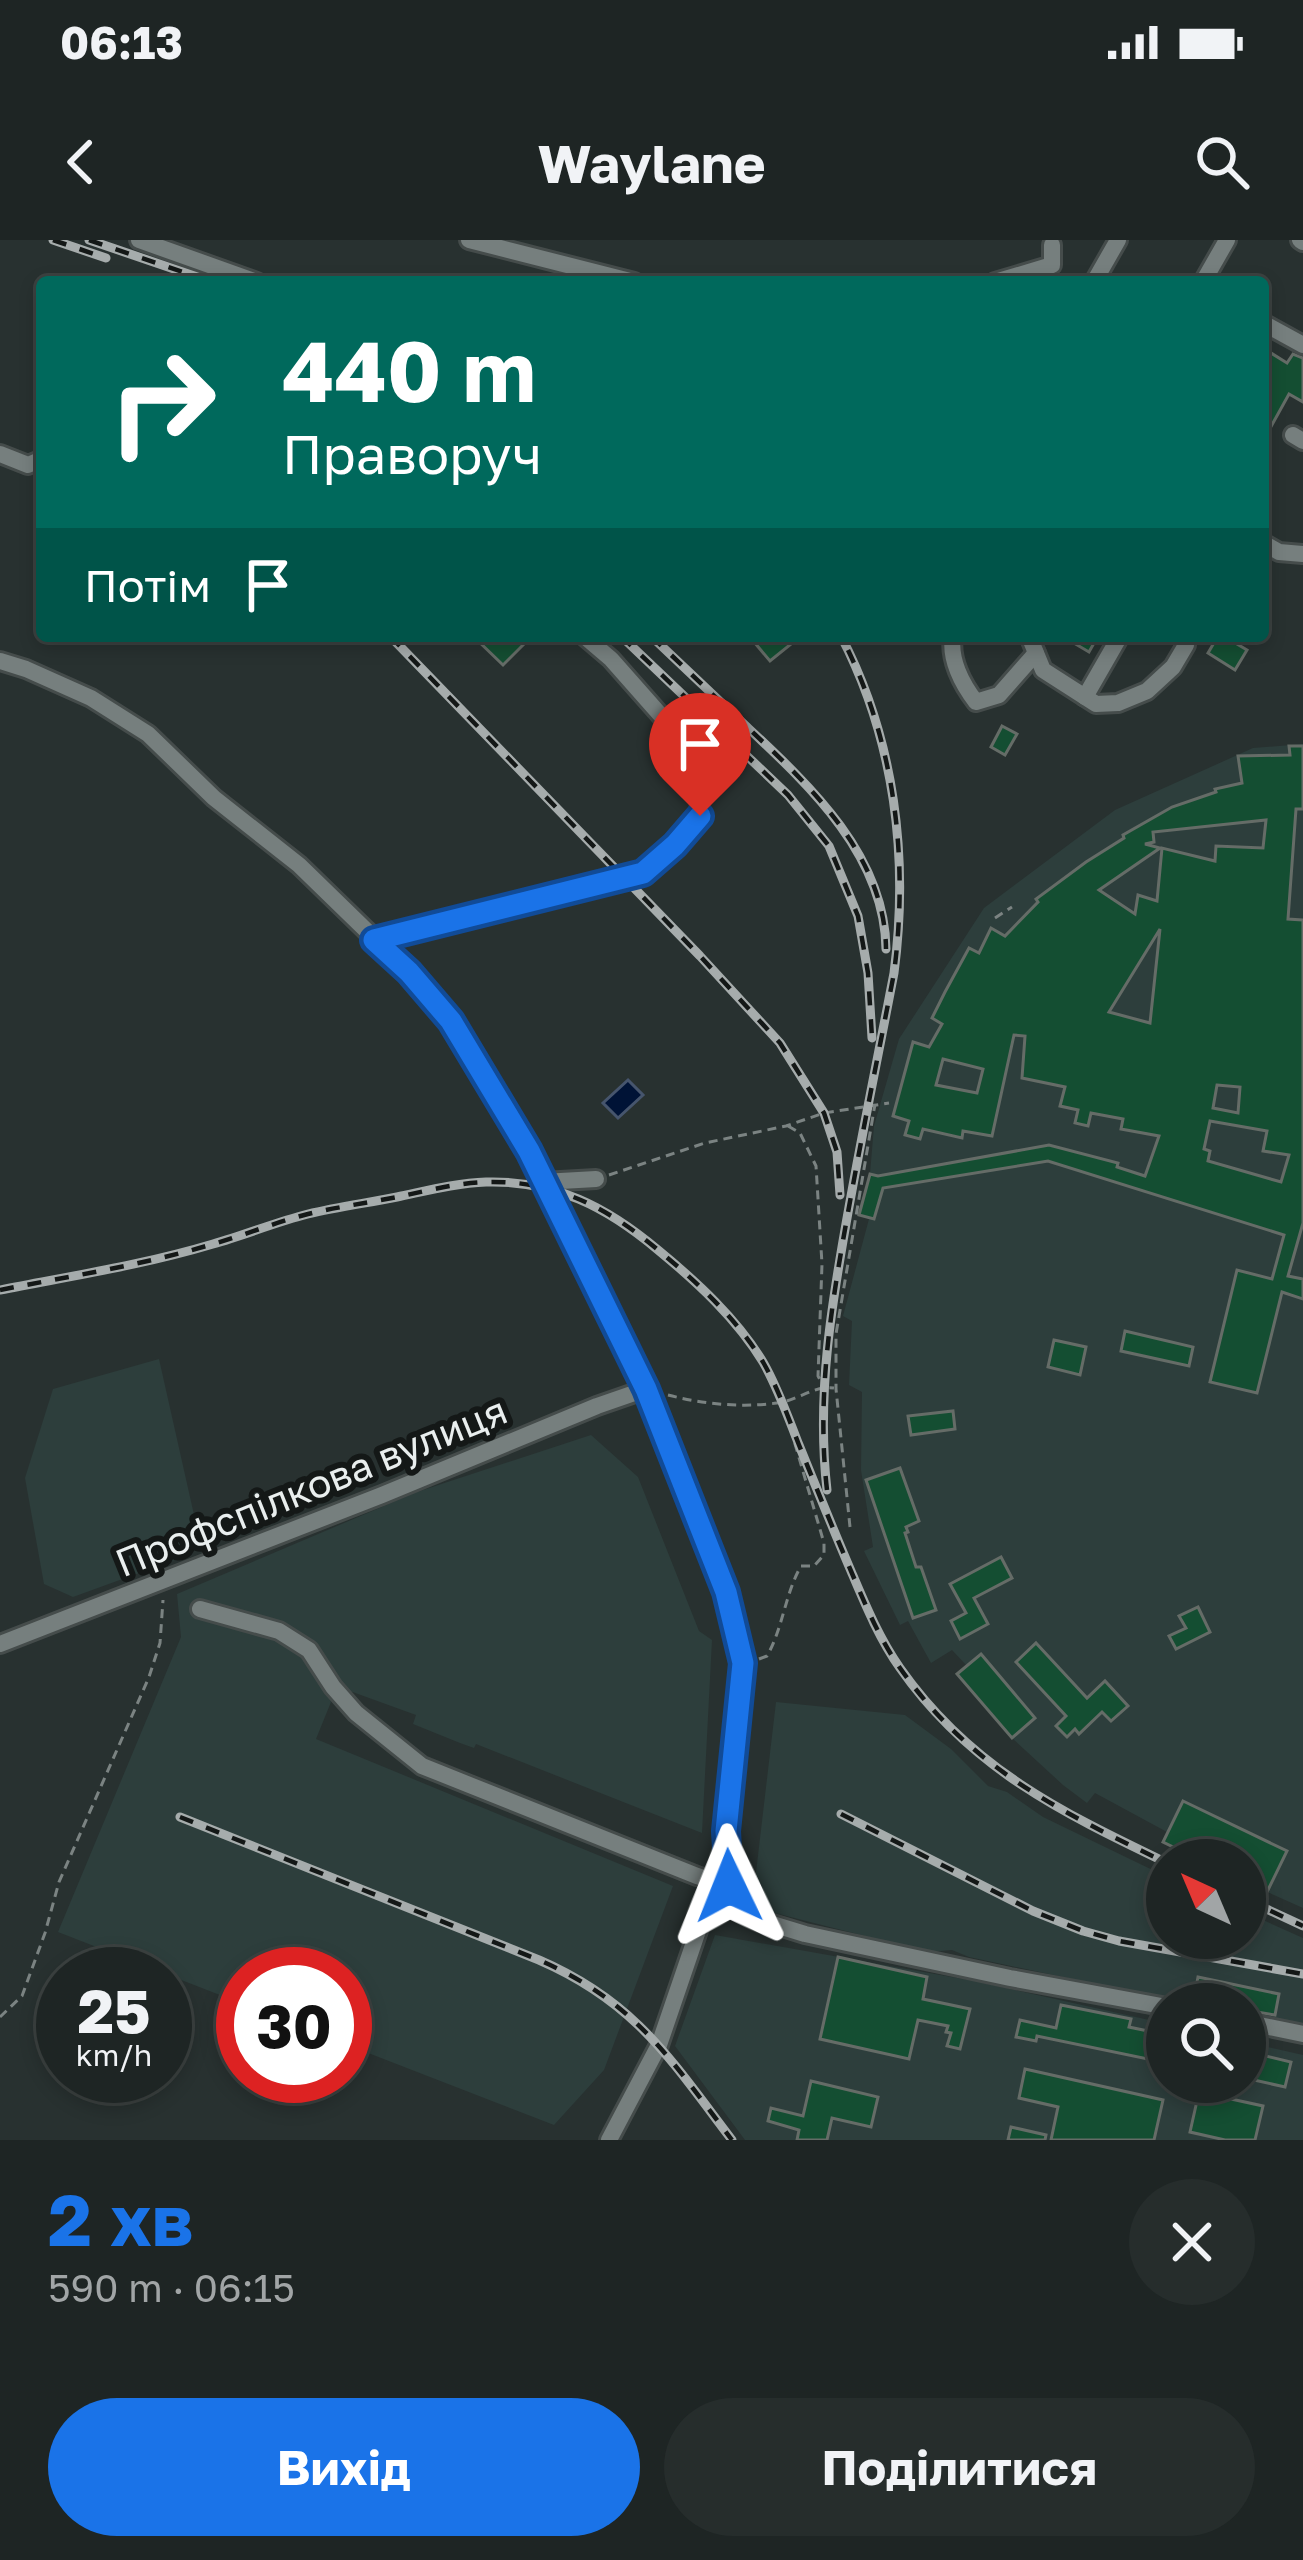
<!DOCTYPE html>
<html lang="uk">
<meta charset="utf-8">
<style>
:root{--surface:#1e2524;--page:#262d2c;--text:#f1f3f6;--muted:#a1a5a6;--line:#3c4241;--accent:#1a73e8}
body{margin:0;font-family:"Golos Text",sans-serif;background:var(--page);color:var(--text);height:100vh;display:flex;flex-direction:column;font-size:45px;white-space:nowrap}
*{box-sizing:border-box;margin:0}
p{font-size:39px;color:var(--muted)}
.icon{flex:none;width:66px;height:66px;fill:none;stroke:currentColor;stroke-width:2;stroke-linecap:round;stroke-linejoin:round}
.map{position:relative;height:1900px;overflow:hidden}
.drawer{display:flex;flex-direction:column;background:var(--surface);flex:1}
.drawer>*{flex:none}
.guide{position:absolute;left:36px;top:36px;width:1233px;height:366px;border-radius:12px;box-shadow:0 6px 18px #0003,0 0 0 3px var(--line);background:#00695c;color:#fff;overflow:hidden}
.needle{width:78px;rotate:316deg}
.buttons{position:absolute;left:1146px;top:1599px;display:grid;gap:24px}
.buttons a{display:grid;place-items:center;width:120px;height:120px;border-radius:50%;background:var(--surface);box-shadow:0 6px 18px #0003,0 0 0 3px var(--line);font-size:60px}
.speed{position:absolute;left:36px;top:1707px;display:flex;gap:24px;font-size:60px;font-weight:700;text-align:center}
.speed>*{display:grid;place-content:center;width:156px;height:156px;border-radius:50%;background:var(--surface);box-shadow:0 6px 18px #0003,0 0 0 3px var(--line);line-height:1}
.speed small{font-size:30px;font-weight:400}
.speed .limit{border:18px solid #d22;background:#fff;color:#111}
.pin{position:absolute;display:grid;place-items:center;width:102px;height:102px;color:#fff;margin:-123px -51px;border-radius:50% 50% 50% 0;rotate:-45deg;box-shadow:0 0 12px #0007}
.pin .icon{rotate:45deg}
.me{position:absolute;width:132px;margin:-66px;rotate:358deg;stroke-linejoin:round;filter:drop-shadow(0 0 9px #0008)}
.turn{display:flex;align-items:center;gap:42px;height:252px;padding:0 48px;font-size:54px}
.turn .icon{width:156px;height:156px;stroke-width:2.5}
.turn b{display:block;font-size:84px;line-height:102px}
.then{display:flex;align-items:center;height:114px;padding:0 48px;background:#0003;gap:24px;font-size:45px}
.round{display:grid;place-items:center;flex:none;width:126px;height:126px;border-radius:63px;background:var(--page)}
.headline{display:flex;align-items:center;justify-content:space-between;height:204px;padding:0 48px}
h1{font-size:72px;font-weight:700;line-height:90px;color:var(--accent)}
.cta{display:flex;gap:24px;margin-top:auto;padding:24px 48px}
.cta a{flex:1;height:138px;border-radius:72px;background:var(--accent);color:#fff;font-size:48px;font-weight:700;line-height:138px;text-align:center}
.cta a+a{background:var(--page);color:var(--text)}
.status{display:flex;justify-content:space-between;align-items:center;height:84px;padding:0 60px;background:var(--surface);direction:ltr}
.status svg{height:33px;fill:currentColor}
header{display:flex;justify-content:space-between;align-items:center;height:156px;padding:0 48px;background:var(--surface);font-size:54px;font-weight:700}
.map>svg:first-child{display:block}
.built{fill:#2d3e3c}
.water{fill:#001336;stroke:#46556d;stroke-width:3}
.building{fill:#144e32;stroke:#656c67;stroke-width:3;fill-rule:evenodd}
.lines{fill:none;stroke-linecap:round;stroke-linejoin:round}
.minor-casing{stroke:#454c4b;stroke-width:22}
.path{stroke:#7b8382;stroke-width:3;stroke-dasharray:9 6;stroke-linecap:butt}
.minor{stroke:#767f7e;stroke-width:16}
.rail-casing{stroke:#a6acac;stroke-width:9}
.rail{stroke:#141817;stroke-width:4.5;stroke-dasharray:14;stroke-linecap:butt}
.route-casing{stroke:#114b97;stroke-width:30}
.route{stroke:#1a73e8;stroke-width:21}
.labels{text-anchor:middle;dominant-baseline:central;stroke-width:12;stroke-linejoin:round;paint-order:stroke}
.street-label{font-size:39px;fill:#e9eeee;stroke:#141817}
</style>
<div class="status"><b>06:13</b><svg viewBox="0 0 49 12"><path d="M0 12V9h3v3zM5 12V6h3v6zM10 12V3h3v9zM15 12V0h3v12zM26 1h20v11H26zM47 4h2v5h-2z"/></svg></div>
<header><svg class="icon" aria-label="back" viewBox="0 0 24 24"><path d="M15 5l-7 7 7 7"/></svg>Waylane<svg class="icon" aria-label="search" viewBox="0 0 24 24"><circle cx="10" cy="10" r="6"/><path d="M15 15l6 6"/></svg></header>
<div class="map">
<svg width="1303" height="1900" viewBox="0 0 1303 1900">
<rect width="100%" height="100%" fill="#283130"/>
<!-- built -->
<g class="built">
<polygon points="1303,504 1303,1668 1245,1642 1245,1620 1200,1620 1163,1602 1167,1592 1095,1553 1087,1563 1063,1545 1012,1498 1035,1478 981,1415 967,1426 952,1410 931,1423 908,1381 900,1385 864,1311 873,1307 861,1230 862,1152 849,1145 852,1081 843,1076 869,979 859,975 870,934 874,886 899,799 984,668 1115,570 1253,508"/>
<polygon points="159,1119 199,1297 183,1317 73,1357 44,1344 25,1238 53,1149"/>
<polygon points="591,1195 638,1237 699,1391 712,1400 702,1593 476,1504 474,1508 460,1503 413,1484 416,1475 325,1442 331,1462 316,1499 673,1646 604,1830 554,1885 345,1804 345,1734 243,1734 243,1764 58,1692 181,1397 177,1354 417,1252"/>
<polygon points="776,1462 905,1475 951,1509 988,1546 1007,1552 1043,1577 1167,1637 1167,1698 1245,1698 1245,1672 1303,1698 1303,1788 1245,1776 1245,1764 1190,1764 969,1717 952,1710 928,1712 763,1670 753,1658"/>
<polygon points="715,1695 974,1741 1167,1784 1167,1842 1245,1842 1245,1802 1303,1815 1303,1900 745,1900 675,1806"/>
</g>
<!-- water -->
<polygon class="water" points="628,840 643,855 618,878 603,863"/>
<!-- building -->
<g class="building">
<polygon points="1263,108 1287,123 1293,114 1303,118 1303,162 1289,154 1263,201"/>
<polygon points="473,396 532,396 503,425"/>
<polygon points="749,396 801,396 770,421"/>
<polygon points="1062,396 1098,396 1089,412"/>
<polygon points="1218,396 1235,396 1232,401 1247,410 1235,430 1208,413"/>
<polygon points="1002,486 1017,494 1005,515 991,507"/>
<path d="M1289,506H1303V569H1296L1288,679L1303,680V983L1288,1036L1303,1039V1059L1282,1052L1257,1153L1210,1142L1237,1030L1272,1039L1284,995L1048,921L883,948L874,979L859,975L870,934L878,936L1049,905L1118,923L1117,927L1145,936L1159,896L1121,889L1123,879L1091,873L1088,886L1075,883L1078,870L1060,866L1065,847L1022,838L1025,796L1014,795L992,896L963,891L962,898L923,889L920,899L905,895L909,881L893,876L913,802L929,807L942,784L932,778L945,752L969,708L979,713L991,688L1005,696L1038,662L1036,659L1086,622L1124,598L1123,595L1172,567L1216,552L1215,549L1242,543L1238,516L1290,515ZM1266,580L1263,608L1216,606L1215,621L1162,608L1157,661L1138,655L1135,674L1099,650L1160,608L1145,604L1154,602L1153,592ZM1160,689L1150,783L1109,772ZM943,819L983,829L977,853L936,845ZM1217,845L1240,847L1238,873L1213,868ZM1210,881L1267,891L1263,911L1289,915L1281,942L1208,921L1210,911L1204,909Z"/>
<polygon points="1125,1091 1193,1107 1189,1126 1121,1111"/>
<polygon points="1054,1100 1086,1107 1080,1135 1048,1127"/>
<polygon points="953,1171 955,1189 911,1195 908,1176"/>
<polygon points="900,1228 919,1281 906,1287 908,1292 905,1293 916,1327 921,1327 936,1370 913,1378 866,1240"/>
<polygon points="1001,1317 1012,1338 974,1358 988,1384 960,1399 951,1381 966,1373 950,1344"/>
<polygon points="1198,1367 1210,1392 1176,1409 1169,1396 1186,1388 1179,1376"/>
<polygon points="1036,1403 1087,1458 1105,1441 1128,1466 1111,1481 1102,1472 1079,1494 1075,1489 1067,1497 1056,1486 1066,1476 1016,1422"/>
<polygon points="981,1414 1035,1478 1012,1498 957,1434"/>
<polygon points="1183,1561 1287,1611 1267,1652 1245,1642 1245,1620 1200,1620 1163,1602"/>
<polygon points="838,1717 927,1737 923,1759 970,1769 960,1809 947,1806 951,1793 946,1792 948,1786 918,1780 909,1819 820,1799"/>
<polygon points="1198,1737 1279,1754 1275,1775 1245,1770 1245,1764 1193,1764"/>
<polygon points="1061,1765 1131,1779 1129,1787 1167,1795 1167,1823 1037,1796 1036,1801 1016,1797 1020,1780 1056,1788"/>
<polygon points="1245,1811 1291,1822 1285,1847 1245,1838"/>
<polygon points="1025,1829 1163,1860 1154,1900 1051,1900 1058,1867 1019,1858"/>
<polygon points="811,1841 878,1857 871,1887 832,1878 827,1900 797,1900 799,1890 768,1881 771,1868 803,1876"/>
<polygon points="1199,1852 1263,1866 1255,1900 1225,1900 1190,1892"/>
<polygon points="1011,1887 1046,1895 1045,1900 1008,1900"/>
</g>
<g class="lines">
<!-- minor casing -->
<g class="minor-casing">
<g id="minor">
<polyline points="139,0 257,42"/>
<polyline points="469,0 634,42"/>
<polyline points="1300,0 1303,2"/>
<polyline points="995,42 1052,25 1052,5"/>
<polyline points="1094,42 1118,0"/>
<polyline points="1203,42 1227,0"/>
<polyline points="1263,83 1303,105"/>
<polyline points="1293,195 1303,201"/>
<polyline points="0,214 28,225 42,219"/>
<polyline points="1263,303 1279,312 1303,314"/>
<path d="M953,396C949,419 962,444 976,462L999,455L1036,413"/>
<polyline points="1029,396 1043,430 1096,464 1118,463 1147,451 1173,427 1186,405 1186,396"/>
<polyline points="0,421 26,429 91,458 148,494 214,558 299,625 409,732 451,781 529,911 646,1149 726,1352 743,1423 726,1591 729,1646 703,1676 659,1805 609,1900"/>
<polyline points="1085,457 1120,396"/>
<polyline points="374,701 643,633 675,605 700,576 699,542 686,504 611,419 584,396"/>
<polyline points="543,942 596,939"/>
<polyline points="200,1369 279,1391 309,1410 333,1447 356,1473 422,1526 697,1636 729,1646 756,1679 805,1694 1010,1738 1167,1767"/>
<polyline points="0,1404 382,1255 597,1166 646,1149"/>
<polyline points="1245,1782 1303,1794"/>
</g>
</g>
<!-- path -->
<g class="path">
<polyline points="995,678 1012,667"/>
<polyline points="788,886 800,893 816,926 822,1024 818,1136 824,1147"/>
<polyline points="609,935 705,903 786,886 824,873 889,863"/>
<path d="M668,1155C703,1164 741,1168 777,1163C797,1161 814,1145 834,1148"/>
<polyline points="850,1287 836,1149 836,1094 875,864"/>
<path d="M759,1419L767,1416C783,1388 785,1354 801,1326H814L824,1315V1303L783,1163"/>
<polyline points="0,1777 22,1756 45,1693 59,1642 149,1437 160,1403 163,1360"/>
</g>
<!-- minor -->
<use href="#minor" class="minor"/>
<!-- rail casing -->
<g class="rail-casing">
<g id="rail">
<polyline points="53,0 106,18"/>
<polyline points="89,0 212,42"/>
<polyline points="390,396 700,716 780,803 824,873 837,912 840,955"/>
<polyline points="621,396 788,555 829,606 858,676 868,733 872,798"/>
<path d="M651,396C683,426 714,456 746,486C809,545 885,615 886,709"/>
<path d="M0,1050C71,1036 143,1025 213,1004C245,995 276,982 308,974C337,967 367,963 397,957C426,951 456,943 486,942C555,940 607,967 658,1010C697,1042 737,1079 763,1122C778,1148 788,1177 799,1205C816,1247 833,1289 851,1331C865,1364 879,1398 900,1428C970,1528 1061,1572 1167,1623"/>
<path d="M827,1250C816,1154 832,1061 849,967C863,889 879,811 894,733C909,618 895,500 841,396"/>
<polyline points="841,1574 1033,1671 1083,1691 1119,1701 1303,1734"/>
<path d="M180,1577L539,1720C636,1762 671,1820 732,1900"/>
<polyline points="1245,1659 1303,1686"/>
</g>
</g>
<!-- rail -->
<use href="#rail" class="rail"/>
</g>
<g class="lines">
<!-- route casing -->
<g class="route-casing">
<polyline id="route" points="700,576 675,605 643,633 374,700 409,732 451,781 529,911 646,1149 726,1352 743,1423 726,1591 729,1646"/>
</g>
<!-- route -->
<use href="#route" class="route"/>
</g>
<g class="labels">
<!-- street labels -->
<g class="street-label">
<text transform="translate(311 1246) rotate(-22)">Профспілкова вулиця</text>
</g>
</g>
</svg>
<div class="buttons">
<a><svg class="needle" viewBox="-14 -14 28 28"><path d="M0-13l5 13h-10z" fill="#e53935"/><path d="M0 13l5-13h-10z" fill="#a1a5a6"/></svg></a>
<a><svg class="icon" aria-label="search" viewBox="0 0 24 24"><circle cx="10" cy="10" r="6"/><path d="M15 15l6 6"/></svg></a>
</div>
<div class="speed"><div>25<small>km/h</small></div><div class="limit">30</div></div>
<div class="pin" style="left:700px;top:576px;background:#d93025"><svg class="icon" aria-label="arrive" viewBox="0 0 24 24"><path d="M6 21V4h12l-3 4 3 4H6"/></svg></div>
<svg class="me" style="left:729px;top:1646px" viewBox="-20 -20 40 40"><path d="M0-17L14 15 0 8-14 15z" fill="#1a73e8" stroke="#fff" stroke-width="4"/></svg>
<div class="guide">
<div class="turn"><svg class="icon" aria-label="right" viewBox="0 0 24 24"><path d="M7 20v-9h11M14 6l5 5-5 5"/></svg><div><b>440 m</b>Праворуч</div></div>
<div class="then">Потім<svg class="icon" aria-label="arrive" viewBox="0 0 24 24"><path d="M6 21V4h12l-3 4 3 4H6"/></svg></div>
</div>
</div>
<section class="drawer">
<div class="headline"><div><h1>2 хв</h1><p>590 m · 06:15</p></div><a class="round"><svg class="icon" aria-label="close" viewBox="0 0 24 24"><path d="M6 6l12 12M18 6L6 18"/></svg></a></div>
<div class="cta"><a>Вихід</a><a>Поділитися</a></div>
</section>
